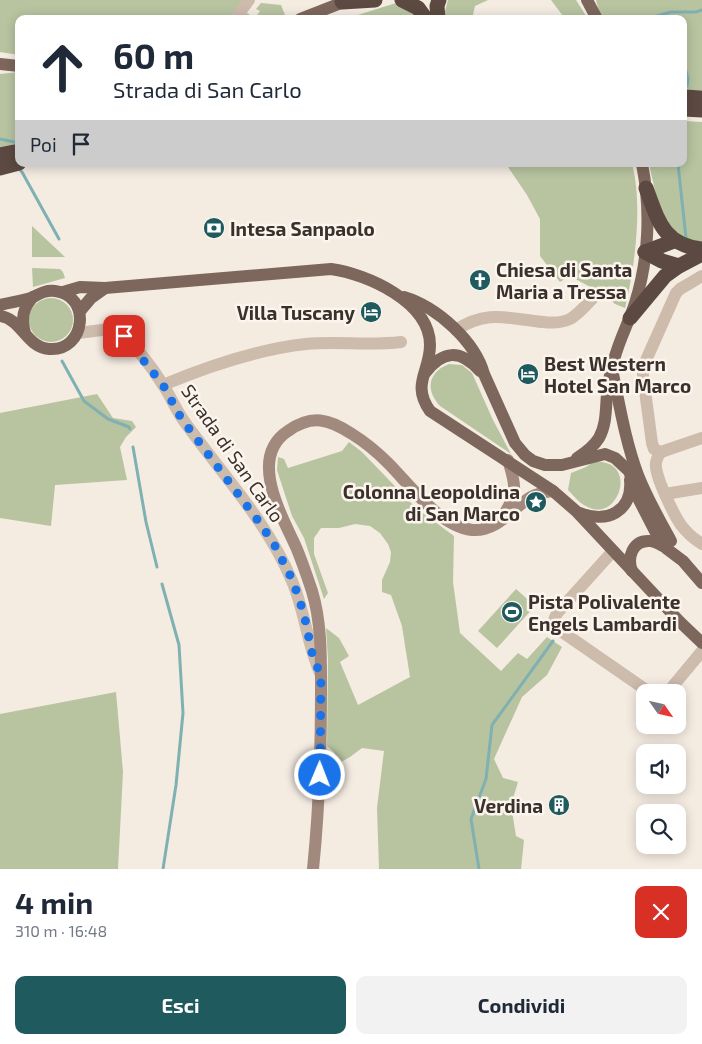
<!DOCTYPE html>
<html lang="it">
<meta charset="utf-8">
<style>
:root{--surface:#fff;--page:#f2f2f3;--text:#1f2937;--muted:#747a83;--accent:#1f5a5e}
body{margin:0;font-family:"Exo 2",sans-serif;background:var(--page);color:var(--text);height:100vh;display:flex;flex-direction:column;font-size:19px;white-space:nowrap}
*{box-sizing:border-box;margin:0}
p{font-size:16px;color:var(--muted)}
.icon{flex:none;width:28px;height:28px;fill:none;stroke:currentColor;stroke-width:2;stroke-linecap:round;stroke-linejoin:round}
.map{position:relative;height:869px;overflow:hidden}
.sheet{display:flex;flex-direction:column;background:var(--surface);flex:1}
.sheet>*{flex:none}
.hud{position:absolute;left:15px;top:15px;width:672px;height:152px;border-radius:10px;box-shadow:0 2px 12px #0003;background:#fff;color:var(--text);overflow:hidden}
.needle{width:32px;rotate:124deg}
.fabs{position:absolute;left:636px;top:684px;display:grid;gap:10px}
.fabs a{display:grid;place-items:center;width:50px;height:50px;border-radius:10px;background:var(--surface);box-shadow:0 2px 12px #0003;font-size:25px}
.pin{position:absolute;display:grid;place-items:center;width:42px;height:42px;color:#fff;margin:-21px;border-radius:10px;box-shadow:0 2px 8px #0006}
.me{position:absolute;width:55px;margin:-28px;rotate:1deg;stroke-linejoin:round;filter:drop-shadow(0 0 4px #0008)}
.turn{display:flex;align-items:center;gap:18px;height:105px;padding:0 15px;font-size:22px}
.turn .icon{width:65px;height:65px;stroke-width:2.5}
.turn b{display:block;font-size:35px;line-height:42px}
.then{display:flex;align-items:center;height:48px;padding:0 15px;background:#0003;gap:10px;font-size:19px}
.round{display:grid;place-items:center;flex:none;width:52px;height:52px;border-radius:10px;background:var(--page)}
.headline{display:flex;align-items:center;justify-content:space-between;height:85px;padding:0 15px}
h1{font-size:30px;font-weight:700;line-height:38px}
.action{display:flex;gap:10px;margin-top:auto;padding:10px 15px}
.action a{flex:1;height:58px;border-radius:10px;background:var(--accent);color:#fff;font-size:20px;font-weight:700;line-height:58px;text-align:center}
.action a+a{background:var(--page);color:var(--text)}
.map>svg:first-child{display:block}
.green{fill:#b8c4a0}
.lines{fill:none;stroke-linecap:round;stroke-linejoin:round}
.stream{stroke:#7fb0b2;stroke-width:3}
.street{stroke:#cdbbac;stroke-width:12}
.secondary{stroke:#a18a7d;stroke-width:12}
.primary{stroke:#7d675c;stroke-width:12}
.highway{stroke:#5c4a42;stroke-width:15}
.route{stroke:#1a73e8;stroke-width:9;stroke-dasharray:0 16.2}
.labels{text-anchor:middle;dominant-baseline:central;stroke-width:5;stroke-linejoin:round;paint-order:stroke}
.poi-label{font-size:19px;font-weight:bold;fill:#3b302b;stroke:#fbf5ee;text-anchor:start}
.street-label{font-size:19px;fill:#3b302b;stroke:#fbf5ee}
</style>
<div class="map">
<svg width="702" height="869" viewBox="0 0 702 869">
<rect width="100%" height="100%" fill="#f4ebe1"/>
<!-- green -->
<g class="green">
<polygon points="0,0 246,0 232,19 19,19 19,55 0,52"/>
<polygon points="448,0 488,0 475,6 472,19 443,19"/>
<polygon points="551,0 576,0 588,19 563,16"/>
<polygon points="596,0 702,0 702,90 684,90 684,19 601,19"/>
<polygon points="261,3 281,5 285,15 278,19 239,19 247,13 255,18 260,11 256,9"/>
<polygon points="396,3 422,19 345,19"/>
<polygon points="19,72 19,143 0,148 0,74"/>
<polygon points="684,121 702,122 702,244 680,240 661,217 649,164 684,164"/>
<path d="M506,164H632C643,204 635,267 625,308L615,304L605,295L570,276L560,282L540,256V219L527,195Z"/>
<polygon points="32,226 65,257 32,257"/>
<polygon points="32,268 60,269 63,272 65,278 33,287"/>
<circle cx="51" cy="320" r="22"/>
<path d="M449,364L462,365L472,373L493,420L511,454L440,406C425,390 428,372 449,364Z"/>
<polygon points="97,394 113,418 132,421 136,427 126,437 120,447 127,480 55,485 51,526 0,518 0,413"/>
<polygon points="349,442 362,452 416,508 454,536 453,582 460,633 501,671 518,653 527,659 547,637 562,647 547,675 522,697 494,759 503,778 518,782 511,805 516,836 524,840 521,869 379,869 377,808 384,751 362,748 350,757 339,763 334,752 327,746 328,659 326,628 339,638 349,656 340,662 358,705 410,677 402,626 391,595 382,592 382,580 390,562 391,552 388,544 380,533 370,526 355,524 339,528 321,528 314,538 314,554 328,593 324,599 304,538 292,516 277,470 278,457 284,459 288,468 342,451"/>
<path d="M593,462C640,458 619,523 588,507C580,504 574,496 568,490L571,473L586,467Z"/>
<polygon points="516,589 535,606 497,648 478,631"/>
<polygon points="116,692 123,772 118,869 0,869 0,714"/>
</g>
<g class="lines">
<!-- stream -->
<g class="stream">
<polyline points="646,19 671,12 696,12 702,10"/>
<polyline points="684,64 688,79 687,86"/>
<polyline points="0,139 19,143"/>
<polyline points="678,164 686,238"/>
<polyline points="18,168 22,172 59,239"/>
<polyline points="62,361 84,401 108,419 129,427 130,429"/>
<polyline points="133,447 146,522 157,567"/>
<polyline points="162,584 179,645 183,713 176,785 163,869"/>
<polyline points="479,869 471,819 486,779 492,725 553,641"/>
</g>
<!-- street -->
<g class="street">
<polyline points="235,19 249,0"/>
<path d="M456,330C488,309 509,319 543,322C552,323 562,323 570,319C579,314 586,305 593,298"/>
<path d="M78,333L110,329L120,332C136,347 152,367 163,385C171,397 176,410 184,421C221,473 267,521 292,581C305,611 307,645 321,675"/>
<path d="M163,385C206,367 260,349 306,344C337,341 369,346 401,342"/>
<path d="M702,438L661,452C658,456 655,461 656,467C657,480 674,515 681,525C687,533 694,539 702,544"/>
<polyline points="661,452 654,449 652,443 643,376 643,367 676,293 680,289 702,276"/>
<polyline points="665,494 702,488"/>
<path d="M613,551L558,612C554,618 552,623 558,629L649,692"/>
<polyline points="668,692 702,651"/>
</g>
<!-- secondary -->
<g class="secondary">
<path d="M503,516C518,493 516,485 508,460"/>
<path d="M313,869C319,811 321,753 321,695C321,660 322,624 312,591C307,576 302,561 296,547C281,514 248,457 288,431C312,414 329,419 352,434C365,442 377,452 388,463C410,485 439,526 472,530C498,532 512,508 531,497C538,493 546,492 553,491"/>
</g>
<!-- primary -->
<g class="primary">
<polyline points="587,0 597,19"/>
<polyline points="300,19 349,0"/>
<polyline points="0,64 19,66"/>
<path d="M63,292L80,287L105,288L331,269C367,274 430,302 430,345C430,372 411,384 430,411L553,491L576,511L680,622L702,643"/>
<path d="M404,297C437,307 475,341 484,374L515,443L525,455L533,461L545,465H562L605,454L615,458L629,471L639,500L656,533L667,549L683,561L702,583"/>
<path d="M0,305C11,302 23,301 33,297C41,293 46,290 55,291C92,295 86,352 49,349C26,347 22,319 0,316"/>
<polyline points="80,311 91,298 105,288"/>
<path d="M25,333C21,318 23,308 33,297"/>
<path d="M425,373C443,350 460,349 480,371"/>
<path d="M613,374C620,408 626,443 638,475C647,498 659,519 671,541"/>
<path d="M577,458C585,453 594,446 599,438C608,422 605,403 608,386C609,377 612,368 614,360C619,340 629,322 635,303C649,259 651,209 642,164"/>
<path d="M580,513C607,524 633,511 630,480"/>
<path d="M632,571C627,558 632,540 650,541C655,541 660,545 665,547"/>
</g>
<!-- highway -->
<g class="highway">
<polyline points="402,0 418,8 426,19"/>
<polyline points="342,2 375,0"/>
<polyline points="438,19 437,6 439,0"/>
<polyline points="684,97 702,98"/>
<polyline points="684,109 702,110"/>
<polyline points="0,155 19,151"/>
<polyline points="0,168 19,163"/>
<path d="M646,188C658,220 663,245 702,249"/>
<polyline points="645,252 662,261 679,266"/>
<polyline points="645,252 674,241"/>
<polyline points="630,318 665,276 679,266 702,254"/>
</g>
</g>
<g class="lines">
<!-- route -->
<polyline class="route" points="124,336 163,385 181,418 262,526 275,546 293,581 304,614 313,658 321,675 320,775"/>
</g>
<!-- icons -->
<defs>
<g id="bank-disc" transform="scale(1.125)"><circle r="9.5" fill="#1f5a5e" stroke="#fbf5ee"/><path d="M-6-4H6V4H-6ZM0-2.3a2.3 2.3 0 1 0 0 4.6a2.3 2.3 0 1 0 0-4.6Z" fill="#fff"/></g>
<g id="church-disc" transform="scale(1.125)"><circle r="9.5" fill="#1f5a5e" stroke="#fbf5ee"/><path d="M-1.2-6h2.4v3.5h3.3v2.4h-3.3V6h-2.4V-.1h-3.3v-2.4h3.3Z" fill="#fff"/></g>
<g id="hotel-disc" transform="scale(1.125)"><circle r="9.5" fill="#1f5a5e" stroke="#fbf5ee"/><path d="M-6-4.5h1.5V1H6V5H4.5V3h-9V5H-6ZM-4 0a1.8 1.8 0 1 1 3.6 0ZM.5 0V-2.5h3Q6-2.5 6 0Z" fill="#fff"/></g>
<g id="sight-disc" transform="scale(1.125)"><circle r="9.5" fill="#1f5a5e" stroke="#fbf5ee"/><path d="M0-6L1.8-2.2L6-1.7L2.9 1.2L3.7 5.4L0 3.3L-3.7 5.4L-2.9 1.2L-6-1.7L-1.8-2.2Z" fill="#fff"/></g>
<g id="stadium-disc" transform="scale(1.125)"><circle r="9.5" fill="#1f5a5e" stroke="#fbf5ee"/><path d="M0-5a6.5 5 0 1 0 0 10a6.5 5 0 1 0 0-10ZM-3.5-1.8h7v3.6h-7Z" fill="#fff"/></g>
<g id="building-disc" transform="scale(1.125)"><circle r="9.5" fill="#1f5a5e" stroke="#fbf5ee"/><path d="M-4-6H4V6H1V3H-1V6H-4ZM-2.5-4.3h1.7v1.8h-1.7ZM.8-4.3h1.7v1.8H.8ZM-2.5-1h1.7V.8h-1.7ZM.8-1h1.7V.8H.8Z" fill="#fff"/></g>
</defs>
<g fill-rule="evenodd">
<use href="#bank-disc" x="214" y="228"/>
<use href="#church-disc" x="480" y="280"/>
<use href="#hotel-disc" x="371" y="312"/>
<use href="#hotel-disc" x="528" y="374"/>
<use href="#sight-disc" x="536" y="502"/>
<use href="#stadium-disc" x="512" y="612"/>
<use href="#building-disc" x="559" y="805"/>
</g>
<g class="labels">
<!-- poi labels -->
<g class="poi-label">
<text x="230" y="228">Intesa Sanpaolo</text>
<text x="496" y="269">Chiesa di Santa<tspan x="496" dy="22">Maria a Tressa</tspan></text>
<text x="355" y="312" text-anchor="end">Villa Tuscany</text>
<text x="544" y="363">Best Western<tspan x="544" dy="22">Hotel San Marco</tspan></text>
<text x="520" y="491" text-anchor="end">Colonna Leopoldina<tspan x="520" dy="22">di San Marco</tspan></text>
<text x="528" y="601">Pista Polivalente<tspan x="528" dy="22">Engels Lambardi</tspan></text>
<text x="543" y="805" text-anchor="end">Verdina</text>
</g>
<!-- street labels -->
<g class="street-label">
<text transform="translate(233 453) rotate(55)">Strada di San Carlo</text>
</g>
</g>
</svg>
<div class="fabs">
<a><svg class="needle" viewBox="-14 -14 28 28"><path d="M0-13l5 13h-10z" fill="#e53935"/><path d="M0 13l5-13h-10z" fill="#747a83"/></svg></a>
<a><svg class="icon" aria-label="sound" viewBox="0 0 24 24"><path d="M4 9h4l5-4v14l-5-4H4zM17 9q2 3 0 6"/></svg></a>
<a><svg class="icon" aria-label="search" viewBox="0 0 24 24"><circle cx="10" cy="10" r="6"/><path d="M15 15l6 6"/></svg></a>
</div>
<div class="pin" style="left:124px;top:336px;background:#d93025"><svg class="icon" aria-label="arrive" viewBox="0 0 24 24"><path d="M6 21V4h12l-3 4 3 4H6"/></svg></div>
<svg class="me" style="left:320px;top:775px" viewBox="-20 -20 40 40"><circle r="17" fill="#1a73e8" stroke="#fff" stroke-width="3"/><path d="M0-11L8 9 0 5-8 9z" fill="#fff"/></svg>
<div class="hud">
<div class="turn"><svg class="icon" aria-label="ahead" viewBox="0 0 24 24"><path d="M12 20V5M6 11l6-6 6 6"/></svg><div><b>60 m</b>Strada di San Carlo</div></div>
<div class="then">Poi<svg class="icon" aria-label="arrive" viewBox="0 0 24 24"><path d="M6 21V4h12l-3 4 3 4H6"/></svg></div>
</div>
</div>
<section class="sheet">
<div class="headline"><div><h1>4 min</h1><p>310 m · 16:48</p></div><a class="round" style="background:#d93025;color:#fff"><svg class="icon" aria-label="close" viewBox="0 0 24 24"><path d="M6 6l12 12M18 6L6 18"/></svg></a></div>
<div class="action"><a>Esci</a><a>Condividi</a></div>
</section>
